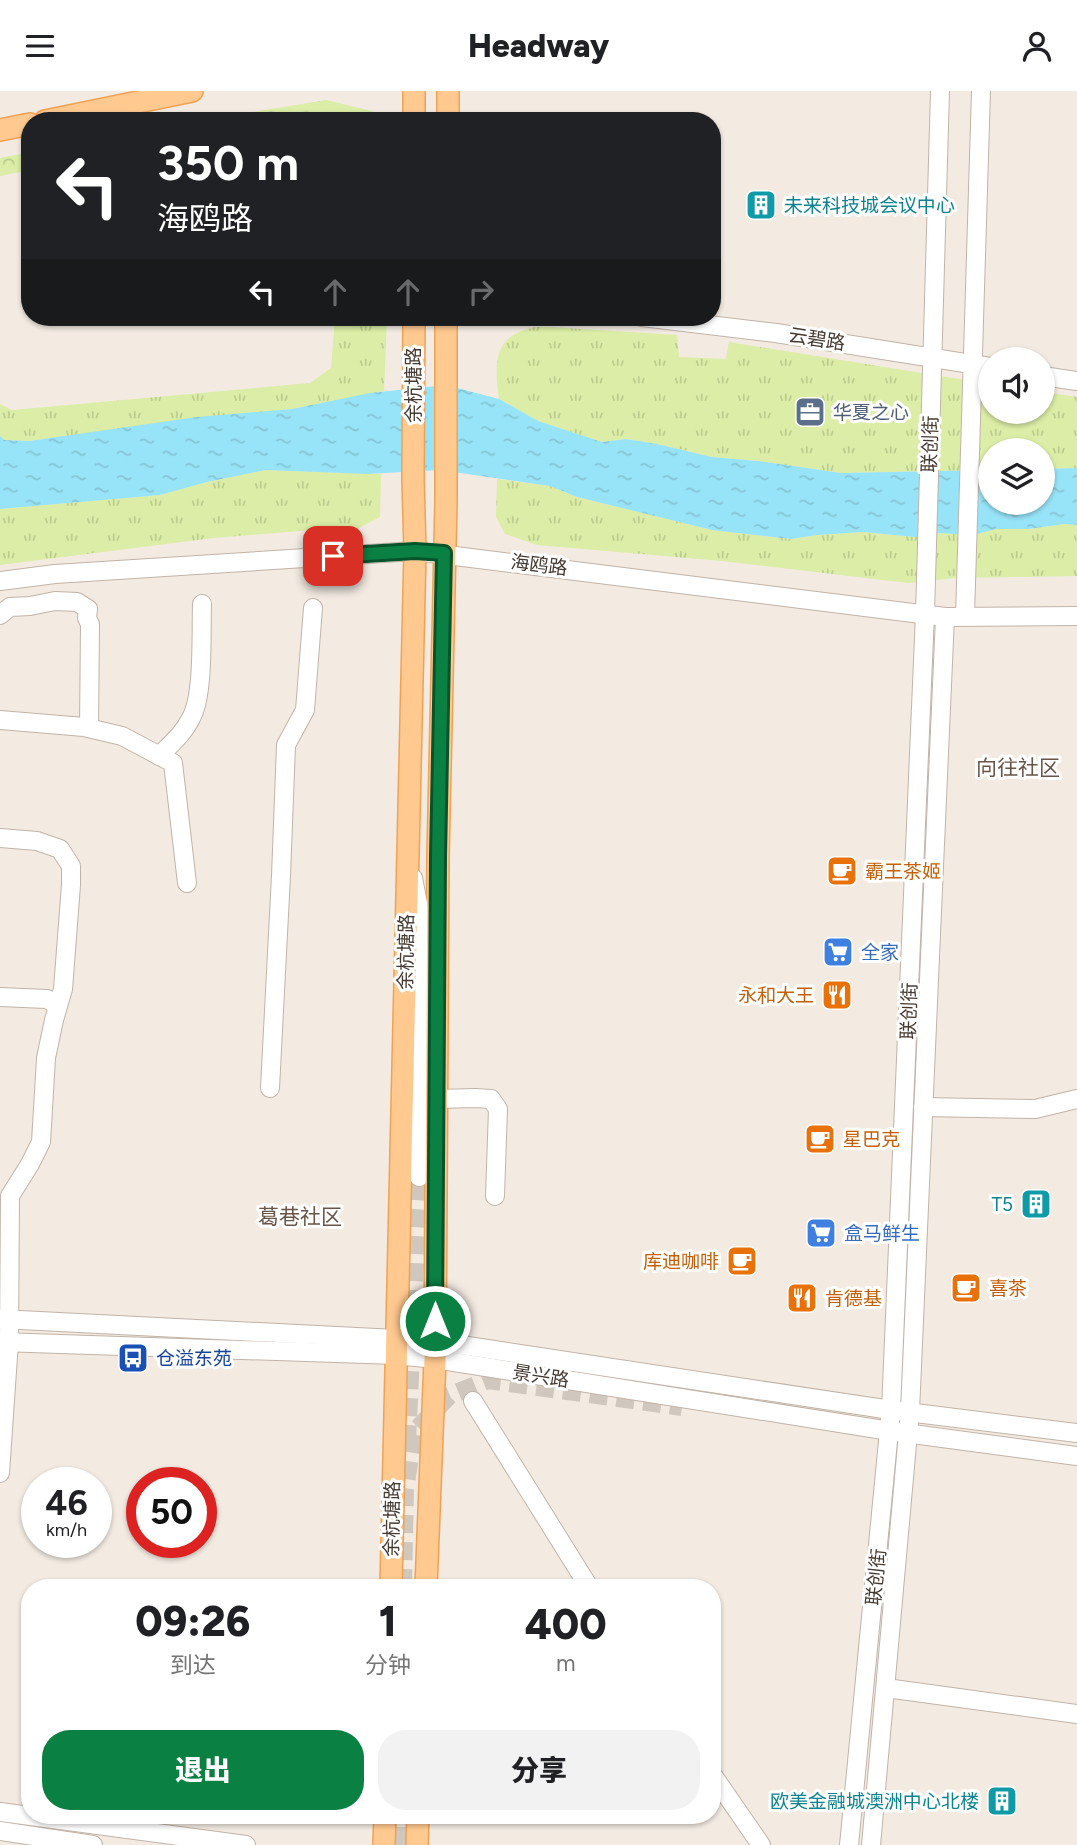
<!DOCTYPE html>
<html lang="zh">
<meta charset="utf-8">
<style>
:root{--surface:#fff;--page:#f2f2f2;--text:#202124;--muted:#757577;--accent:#0b8043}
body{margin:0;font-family:Figtree,"Noto Sans SC",sans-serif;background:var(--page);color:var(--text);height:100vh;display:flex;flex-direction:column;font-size:26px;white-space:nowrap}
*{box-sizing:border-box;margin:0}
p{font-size:23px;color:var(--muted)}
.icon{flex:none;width:38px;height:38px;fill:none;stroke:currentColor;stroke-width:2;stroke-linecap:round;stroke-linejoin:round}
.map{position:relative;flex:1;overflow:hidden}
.side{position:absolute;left:21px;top:1488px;width:700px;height:245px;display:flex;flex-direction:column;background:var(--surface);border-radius:28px;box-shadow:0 2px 5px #0004}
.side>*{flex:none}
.guide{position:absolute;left:21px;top:21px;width:700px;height:214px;border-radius:28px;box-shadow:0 2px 5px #0004;background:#202124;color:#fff;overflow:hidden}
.fabs{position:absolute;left:978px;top:256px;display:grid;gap:14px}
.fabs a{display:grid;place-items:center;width:77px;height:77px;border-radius:50%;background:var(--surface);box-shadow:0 2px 5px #0004;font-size:35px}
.speed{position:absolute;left:21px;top:1376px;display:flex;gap:14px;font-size:35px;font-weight:700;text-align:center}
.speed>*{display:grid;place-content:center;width:91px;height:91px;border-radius:50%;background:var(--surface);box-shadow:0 2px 5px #0004;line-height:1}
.speed small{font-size:18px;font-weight:400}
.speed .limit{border:10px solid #d22;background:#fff;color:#111}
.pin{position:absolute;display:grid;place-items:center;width:60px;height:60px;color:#fff;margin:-30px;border-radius:14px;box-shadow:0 4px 10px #0006}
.me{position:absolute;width:77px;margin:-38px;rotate:0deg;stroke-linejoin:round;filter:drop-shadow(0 0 5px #0008)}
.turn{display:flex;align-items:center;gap:24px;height:147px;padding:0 21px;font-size:32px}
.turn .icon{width:91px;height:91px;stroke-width:2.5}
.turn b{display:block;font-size:49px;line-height:60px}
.lanes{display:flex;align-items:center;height:66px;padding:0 21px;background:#0003;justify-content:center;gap:35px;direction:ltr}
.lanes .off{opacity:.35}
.eta{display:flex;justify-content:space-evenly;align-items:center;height:119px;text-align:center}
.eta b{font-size:42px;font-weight:800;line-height:49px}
.button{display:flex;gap:14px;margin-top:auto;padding:14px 21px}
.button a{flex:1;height:80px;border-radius:28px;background:var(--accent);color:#fff;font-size:28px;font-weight:800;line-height:80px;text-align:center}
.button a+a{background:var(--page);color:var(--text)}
header{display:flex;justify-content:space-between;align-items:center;height:91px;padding:0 21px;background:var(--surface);font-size:32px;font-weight:800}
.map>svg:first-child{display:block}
.grass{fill:url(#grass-tufts)}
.forest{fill:url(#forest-crowns)}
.water{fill:url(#water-ripples)}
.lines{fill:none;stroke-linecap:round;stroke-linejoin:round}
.minor-tunnel{stroke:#d0c8bf;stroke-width:18;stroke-dasharray:18 9;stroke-linecap:butt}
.minor-casing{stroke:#c2b3a7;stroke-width:20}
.major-casing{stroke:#f0a254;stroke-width:24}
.minor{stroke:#fff;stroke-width:18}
.major{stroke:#ffc990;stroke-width:21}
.route-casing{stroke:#07532c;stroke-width:18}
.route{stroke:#0b8043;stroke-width:12}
.labels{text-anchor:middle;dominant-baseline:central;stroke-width:6;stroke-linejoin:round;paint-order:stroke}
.culture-label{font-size:19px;fill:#0d838f;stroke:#fff;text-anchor:end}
.street-label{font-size:19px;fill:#453a32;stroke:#fff}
.service-label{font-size:19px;fill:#4e5e75;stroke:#fff;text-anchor:start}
.food-label{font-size:19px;fill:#c56008;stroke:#fff;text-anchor:start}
.shop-label{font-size:19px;fill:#366cbe;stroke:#fff;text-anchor:start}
.transit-label{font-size:19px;fill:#164399;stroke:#fff;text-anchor:start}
.neighbourhood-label{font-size:21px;fill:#695548;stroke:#fff}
</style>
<header><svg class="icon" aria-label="menu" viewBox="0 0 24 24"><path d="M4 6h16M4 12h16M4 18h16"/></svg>Headway<svg class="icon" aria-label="person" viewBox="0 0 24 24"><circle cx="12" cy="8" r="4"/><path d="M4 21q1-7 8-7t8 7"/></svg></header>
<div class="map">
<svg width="1077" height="1754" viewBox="0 0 1077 1754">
<defs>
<pattern id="grass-tufts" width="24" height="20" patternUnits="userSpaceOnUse" patternTransform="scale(1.75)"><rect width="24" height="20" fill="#dbeda6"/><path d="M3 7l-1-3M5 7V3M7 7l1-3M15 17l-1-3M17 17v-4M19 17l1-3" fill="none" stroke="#bdcc8f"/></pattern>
<pattern id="forest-crowns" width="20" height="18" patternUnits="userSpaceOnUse" patternTransform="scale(1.75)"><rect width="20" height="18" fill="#dbeda6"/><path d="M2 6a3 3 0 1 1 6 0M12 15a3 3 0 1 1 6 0" fill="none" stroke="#bdcc8f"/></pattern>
<pattern id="water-ripples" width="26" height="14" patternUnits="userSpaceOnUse" patternTransform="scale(1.75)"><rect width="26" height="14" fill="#97e4f8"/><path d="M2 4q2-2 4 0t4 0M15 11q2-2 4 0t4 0" fill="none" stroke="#84c4d5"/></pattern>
</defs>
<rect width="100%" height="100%" fill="#f3ebe2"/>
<!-- grass -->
<g class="grass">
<polygon points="326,9 372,20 385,30 287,29 326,19"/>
<polygon points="335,226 387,226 384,300 292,318 29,350 3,349 0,345 0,313 12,319 310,292 331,277"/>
<path d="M536,236H551L677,244L679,266L726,268L729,251L990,293V320H1043V301L1077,306V377L1043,378V359H990V379L841,382L758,370L712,366L657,353L626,348L602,351L538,330L499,308C494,272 493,244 536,236Z"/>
<polygon points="266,379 381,383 380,426 357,438 324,438 213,447 0,474 0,418 160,404 207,391"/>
<polygon points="497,388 550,395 577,406 712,439 791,448 817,444 863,441 915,446 939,442 973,444 996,438 1028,438 1065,433 1077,434 1077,485 956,487 908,492 722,470 537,454 505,443 496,426"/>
</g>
<!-- forest -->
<g class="forest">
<polygon points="326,9 326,19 286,30 198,30"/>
<polygon points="30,61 30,79 0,85 0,67"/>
</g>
<!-- water -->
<polygon class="water" points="446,294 499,308 538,330 602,351 626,348 657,353 712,366 758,370 841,382 990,379 990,411 1043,411 1043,378 1077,377 1077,434 1065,433 1028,438 996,438 973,444 939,442 915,446 863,441 817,444 791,448 712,439 577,406 550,395 440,379 367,383 266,379 207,391 160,404 0,418 0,345 4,349 29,350 197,326 292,318 370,302"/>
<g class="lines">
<!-- minor-tunnel -->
<g class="minor-tunnel">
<polyline points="407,1352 419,1086"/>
<polyline points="403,1496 405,1398 414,1341 449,1305 488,1289 682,1316"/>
<polyline points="397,1754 398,1724"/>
</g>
<!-- minor casing -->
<g class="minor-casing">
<g id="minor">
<polyline points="642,226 776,242 990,276"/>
<polyline points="1043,285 1077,290"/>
<polyline points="0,490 55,483 415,460 945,526 1077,525"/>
<polyline points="0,524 10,516 30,515 55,510 77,511 88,518 87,527 90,533 89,637"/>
<polyline points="965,525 981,0"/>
<polyline points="0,629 84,636 122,645 173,672 187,792"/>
<path d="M159,665C171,653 184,642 191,627C204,605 201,541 202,513"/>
<polyline points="0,747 37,750 60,758 71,775 71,794 63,898 54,929 46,967 41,1051 30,1073 10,1105 9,1251 0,1382"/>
<polyline points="413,787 420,823 419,1086"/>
<polyline points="0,906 47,908 58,914"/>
<polyline points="270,997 281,785 286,654 305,619 313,517"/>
<polyline points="437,1008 475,1007 491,1008 498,1018 495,1105"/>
<polyline points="923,1016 1035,1018 1077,1008"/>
<polyline points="0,1228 435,1250 891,1319 1077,1342"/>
<polyline points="0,1251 396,1264 435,1268 890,1340 1077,1365"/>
<polyline points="473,1310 589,1496"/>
<polyline points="886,1597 1077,1623"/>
<polyline points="712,1683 761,1754"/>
<polyline points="0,1721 246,1754"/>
<polyline points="0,1740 93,1754"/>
<polyline points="849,1754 891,1319 925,523 940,0"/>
<polyline points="871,1754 910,1320 945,526"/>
</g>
</g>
<!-- major casing -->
<g class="major-casing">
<g id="major">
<polyline points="45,30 192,0"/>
<polyline points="414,30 414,0"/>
<polyline points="448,30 448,0"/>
<polyline points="0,39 30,33"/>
<polyline points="391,1496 415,460 413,388 414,226"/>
<polyline points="426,1496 435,1268 438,766 446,410 446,226"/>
<polyline points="384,1754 385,1724"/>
<polyline points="417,1754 418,1724"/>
</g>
</g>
<!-- minor -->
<use href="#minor" class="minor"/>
<!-- major -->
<use href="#major" class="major"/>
</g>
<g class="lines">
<!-- route casing -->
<g class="route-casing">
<polyline id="route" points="333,465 415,460 444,462 438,766 435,1230"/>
</g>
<!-- route -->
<use href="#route" class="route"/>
</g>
<!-- icons -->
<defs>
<g id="building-square" transform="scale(1.575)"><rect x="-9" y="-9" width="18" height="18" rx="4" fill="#0f9aa8" stroke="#fff"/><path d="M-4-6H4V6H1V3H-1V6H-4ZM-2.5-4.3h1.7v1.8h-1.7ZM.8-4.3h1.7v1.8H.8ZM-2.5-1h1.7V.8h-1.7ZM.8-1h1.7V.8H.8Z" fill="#fff"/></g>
<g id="office-square" transform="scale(1.575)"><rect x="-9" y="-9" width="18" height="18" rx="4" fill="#5c6f8a" stroke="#fff"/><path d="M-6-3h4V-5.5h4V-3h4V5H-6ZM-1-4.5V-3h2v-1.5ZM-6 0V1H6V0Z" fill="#fff"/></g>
<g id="cafe-square" transform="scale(1.575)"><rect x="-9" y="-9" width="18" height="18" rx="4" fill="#e8710a" stroke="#fff"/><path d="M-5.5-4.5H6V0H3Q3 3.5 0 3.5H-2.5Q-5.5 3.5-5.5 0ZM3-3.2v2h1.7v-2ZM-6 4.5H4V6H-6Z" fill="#fff"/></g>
<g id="supermarket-square" transform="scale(1.575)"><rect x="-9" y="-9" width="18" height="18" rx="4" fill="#3f7fe0" stroke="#fff"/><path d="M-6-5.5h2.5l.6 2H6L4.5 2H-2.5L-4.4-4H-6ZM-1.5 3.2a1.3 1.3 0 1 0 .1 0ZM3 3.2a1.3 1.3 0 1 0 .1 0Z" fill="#fff"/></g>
<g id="restaurant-square" transform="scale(1.575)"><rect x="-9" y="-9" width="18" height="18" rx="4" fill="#e8710a" stroke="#fff"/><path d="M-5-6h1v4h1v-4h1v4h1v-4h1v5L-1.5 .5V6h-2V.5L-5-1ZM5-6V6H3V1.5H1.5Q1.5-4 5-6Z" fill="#fff"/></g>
<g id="bus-square" transform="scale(1.575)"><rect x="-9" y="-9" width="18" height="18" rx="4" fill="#1a4fb4" stroke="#fff"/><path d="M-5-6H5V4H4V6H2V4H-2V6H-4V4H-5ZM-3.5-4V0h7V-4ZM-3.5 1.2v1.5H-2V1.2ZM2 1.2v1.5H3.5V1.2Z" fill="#fff"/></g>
</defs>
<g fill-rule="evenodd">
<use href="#building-square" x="761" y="114"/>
<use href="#office-square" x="810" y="321"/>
<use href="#cafe-square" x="842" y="780"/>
<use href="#supermarket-square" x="838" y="861"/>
<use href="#restaurant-square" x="837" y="904"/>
<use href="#cafe-square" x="820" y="1048"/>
<use href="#building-square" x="1036" y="1113"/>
<use href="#supermarket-square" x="821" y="1142"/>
<use href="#cafe-square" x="742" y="1170"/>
<use href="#cafe-square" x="966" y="1197"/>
<use href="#restaurant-square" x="802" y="1207"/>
<use href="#bus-square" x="133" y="1267"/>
<use href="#building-square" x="1002" y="1710"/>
</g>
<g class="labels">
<!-- culture labels -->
<g class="culture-label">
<text x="784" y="114" text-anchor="start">未来科技城会议中心</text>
<text x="1013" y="1113">T5</text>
<text x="979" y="1710">欧美金融城澳洲中心北楼</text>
</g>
<!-- street labels -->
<g class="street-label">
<text transform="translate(817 248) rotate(9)">云碧路</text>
<text transform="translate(413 294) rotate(-90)">余杭塘路</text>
<text transform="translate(930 353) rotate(-88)">联创街</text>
<text transform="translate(539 474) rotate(7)">海鸥路</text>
<text transform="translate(406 861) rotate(-89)">余杭塘路</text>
<text transform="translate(909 920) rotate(-88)">联创街</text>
<text transform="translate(541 1285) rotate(9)">景兴路</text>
<text transform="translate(392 1428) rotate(-89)">余杭塘路</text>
<text transform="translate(876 1486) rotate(-84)">联创街</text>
</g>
<!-- service labels -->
<g class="service-label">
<text x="833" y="321">华夏之心</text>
</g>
<!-- food labels -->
<g class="food-label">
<text x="865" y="780">霸王茶姬</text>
<text x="814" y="904" text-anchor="end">永和大王</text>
<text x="843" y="1048">星巴克</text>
<text x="719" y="1170" text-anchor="end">库迪咖啡</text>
<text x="989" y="1197">喜茶</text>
<text x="825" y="1207">肯德基</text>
</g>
<!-- shop labels -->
<g class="shop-label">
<text x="861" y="861">全家</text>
<text x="844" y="1142">盒马鲜生</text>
</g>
<!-- transit labels -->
<g class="transit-label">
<text x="156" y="1267">仓溢东苑</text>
</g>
<!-- neighbourhood labels -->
<g class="neighbourhood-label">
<text x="1018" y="676">向往社区</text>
<text x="300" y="1125">葛巷社区</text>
</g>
</g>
</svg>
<div class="fabs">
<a><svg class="icon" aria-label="sound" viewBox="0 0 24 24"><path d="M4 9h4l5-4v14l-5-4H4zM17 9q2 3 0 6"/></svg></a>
<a><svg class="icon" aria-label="layers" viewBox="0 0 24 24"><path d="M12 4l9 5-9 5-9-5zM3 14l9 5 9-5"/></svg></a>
</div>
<div class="speed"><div>46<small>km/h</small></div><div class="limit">50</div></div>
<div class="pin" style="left:333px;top:465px;background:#d93025"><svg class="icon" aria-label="arrive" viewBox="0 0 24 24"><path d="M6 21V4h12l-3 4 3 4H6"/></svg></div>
<svg class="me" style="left:435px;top:1230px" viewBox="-20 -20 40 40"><circle r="17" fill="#0b8043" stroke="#fff" stroke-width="3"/><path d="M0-11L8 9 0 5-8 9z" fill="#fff"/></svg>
<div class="guide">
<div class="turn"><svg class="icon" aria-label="left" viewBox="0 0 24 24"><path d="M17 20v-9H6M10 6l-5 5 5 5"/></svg><div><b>350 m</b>海鸥路</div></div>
<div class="lanes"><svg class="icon" aria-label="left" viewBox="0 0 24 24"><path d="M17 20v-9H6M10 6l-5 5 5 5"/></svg><svg class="icon off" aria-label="ahead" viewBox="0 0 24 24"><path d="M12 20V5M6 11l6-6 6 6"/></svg><svg class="icon off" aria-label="ahead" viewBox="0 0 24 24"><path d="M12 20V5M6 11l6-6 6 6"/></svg><svg class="icon off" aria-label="right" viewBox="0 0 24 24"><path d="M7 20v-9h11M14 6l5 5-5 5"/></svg></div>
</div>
<section class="side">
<div class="eta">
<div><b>09:26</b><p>到达</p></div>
<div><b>1</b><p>分钟</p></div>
<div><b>400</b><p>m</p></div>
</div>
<div class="button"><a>退出</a><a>分享</a></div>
</section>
</div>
